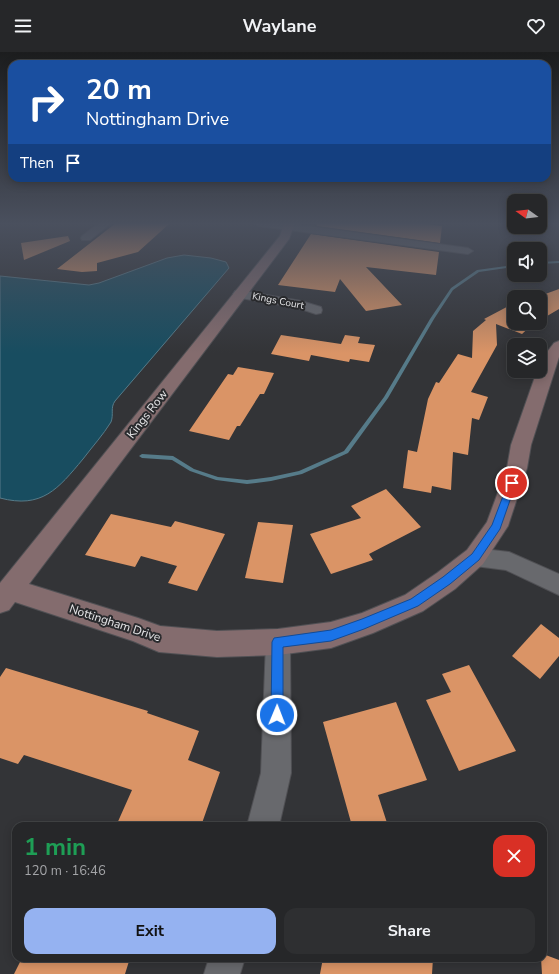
<!DOCTYPE html>
<meta charset="utf-8">
<style>
:root{--surface:#262729;--page:#2e2f31;--text:#f1f3f6;--muted:#a4a5a8;--line:#424446;--accent:#95b2f1}
body{margin:0;font-family:"Nunito Sans",sans-serif;background:var(--page);color:var(--text);height:100vh;display:flex;flex-direction:column;font-size:15px;white-space:nowrap}
*{box-sizing:border-box;margin:0}
p{font-size:13px;color:var(--muted)}
.icon{flex:none;width:22px;height:22px;fill:none;stroke:currentColor;stroke-width:2;stroke-linecap:round;stroke-linejoin:round}
.map{position:relative;flex:1;overflow:hidden}
.sheet{position:absolute;left:12px;top:770px;width:535px;height:140px;display:flex;flex-direction:column;background:var(--surface);border-radius:12px;box-shadow:0 2px 10px #0003,0 0 0 1px var(--line)}
.sheet>*{flex:none}
.top-card{position:absolute;left:8px;top:8px;width:543px;height:122px;border-radius:12px;box-shadow:0 2px 10px #0003,0 0 0 1px var(--line);background:#1a4fa0;color:#fff;overflow:hidden}
.needle{width:26px;rotate:285deg}
.controls{position:absolute;left:507px;top:142px;display:grid;gap:8px}
.controls a{display:grid;place-items:center;width:40px;height:40px;border-radius:8px;background:var(--surface);box-shadow:0 2px 10px #0003,0 0 0 1px var(--line);font-size:20px}
.pin{position:absolute;display:grid;place-items:center;width:34px;height:34px;color:#fff;margin:-17px;border:2px solid #fff;border-radius:50%;box-shadow:0 1px 4px #0007}
.me{position:absolute;width:44px;margin:-22px;rotate:1deg;stroke-linejoin:round;filter:drop-shadow(0 0 3px #0008)}
.turn{display:flex;align-items:center;gap:14px;height:84px;padding:0 12px;font-size:18px}
.turn .icon{width:52px;height:52px;stroke-width:2.5}
.turn b{display:block;font-size:28px;line-height:34px}
.then{display:flex;align-items:center;height:38px;padding:0 12px;background:#0003;gap:8px;font-size:15px}
.round{display:grid;place-items:center;flex:none;width:42px;height:42px;border-radius:12px;background:var(--page)}
.summary{display:flex;align-items:center;justify-content:space-between;height:68px;padding:0 12px}
h1{font-size:24px;font-weight:700;line-height:30px;color:#1e9e55}
.primary-button{display:flex;gap:8px;margin-top:auto;padding:8px 12px}
.primary-button a{flex:1;height:46px;border-radius:12px;background:var(--accent);color:#111;font-size:16px;font-weight:700;line-height:46px;text-align:center}
.primary-button a+a{background:var(--page);color:var(--text)}
header{display:flex;justify-content:space-between;align-items:center;height:52px;padding:0 12px;background:var(--surface);font-size:18px;font-weight:700}
.map>svg:first-child{display:block}
.water{fill:#184d60;stroke:#567b89}
.lines{fill:none;stroke-linecap:round;stroke-linejoin:round}
.stream{fill:#567b89;fill-rule:evenodd}
.building{fill:#da9466}
.street-casing{stroke:#505054;stroke-width:2}
.secondary-casing{stroke:#505054;stroke-width:2}
.street{fill:#68696d;fill-rule:evenodd}
.secondary{fill:#846c6e;fill-rule:evenodd}
.route{fill:#1a73e8;stroke:#114b97}
.labels{text-anchor:middle;dominant-baseline:central;stroke-width:4;stroke-linejoin:round;paint-order:stroke}
.far-street-label{font-size:10px;fill:#e7e7e9;stroke:#292a2d}
.street-label{font-size:12px;fill:#e7e7e9;stroke:#292a2d}
</style>
<header><svg class="icon" aria-label="menu" viewBox="0 0 24 24"><path d="M4 6h16M4 12h16M4 18h16"/></svg>Waylane<svg class="icon" aria-label="heart" viewBox="0 0 24 24"><path d="M12 20l-8-8c-3-5 5-10 8-4 3-6 11-1 8 4z"/></svg></header>
<div class="map">
<svg width="559" height="922" viewBox="0 0 559 922">
<rect width="100%" height="100%" fill="#333437"/>
<!-- water -->
<path class="water" d="M184,203L211,206L226,210L229,216L115,349C110,356 114,362 111,370C103,383 92,395 83,407C58,437 42,457 0,446V224L89,233L99,231L167,206Z"/>
<g class="lines">
<!-- stream -->
<g class="stream">
<polygon points="559,209 559,211 540,212 540,210"/>
<polygon points="514,213 514,215 479,220 453,238 434,267 388,346 348,401 302,422 271,429 247,432 216,428 190,419 172,408 142,406 139,404 142,402 173,404 194,417 218,425 247,428 271,425 299,419 344,399 384,345 430,267 451,236 477,218"/>
</g>
</g>
<!-- building -->
<g class="building">
<polygon points="116,171 170,171 138,200 97,211 97,219 82,220 57,217"/>
<polygon points="318,171 416,171 442,174 440,191 317,174"/>
<polygon points="311,182 439,200 436,223 366,215 402,253 366,259 340,227 335,240 278,233"/>
<polygon points="68,184 70,189 24,208 21,191"/>
<polygon points="559,237 559,257 542,267 540,266 540,245 537,245"/>
<polygon points="514,251 514,271 534,271 522,282 496,272 497,293 471,340 488,345 479,368 472,366 468,403 453,400 451,438 432,434 431,441 403,436 408,398 417,400 428,347 436,330 439,331 458,302 472,306 473,279 486,268 484,267"/>
<polygon points="281,283 341,292 345,283 360,285 358,291 375,293 369,310 350,307 349,310 311,303 309,309 271,302"/>
<polygon points="238,315 274,321 264,342 260,342 240,374 237,374 229,388 189,379 228,322 233,323"/>
<polygon points="386,437 421,475 369,502 373,508 331,522 310,482 361,466 351,454"/>
<polygon points="111,462 171,475 175,469 225,482 197,539 168,531 177,514 141,504 135,515 85,503"/>
<polygon points="258,470 293,473 283,531 245,526"/>
<polygon points="541,572 559,586 559,604 540,627 512,604"/>
<polygon points="469,613 516,699 459,719 426,648 451,640 442,622"/>
<polygon points="6,616 148,659 147,661 199,679 188,708 220,720 201,774 116,774 132,738 24,703 18,712 0,706 0,625"/>
<polygon points="396,650 427,728 378,743 388,774 352,774 323,670"/>
<polygon points="543,902 559,908 559,922 542,922 541,906 543,906"/>
<polygon points="22,906 130,906 125,922 14,922"/>
<polygon points="323,906 433,906 432,922 320,922"/>
</g>
<g class="lines">
<!-- street casing -->
<g class="street-casing">
<g id="street">
<polygon points="99,171 111,171 90,188 82,188 81,186 82,184"/>
<polygon points="254,171 285,171 468,196 473,199 468,202 259,174"/>
<polygon points="239,238 301,249 321,255 322,258 321,261 316,262 298,256 235,245 233,242 235,239"/>
<polygon points="475,496 509,500 559,522 559,543 506,518 475,514 467,511 464,505 467,499"/>
<polygon points="278,578 287,582 290,590 291,721 279,774 247,774 261,721 266,590 269,582"/>
<polygon points="209,906 245,906 240,922 204,922"/>
</g>
</g>
<!-- secondary casing -->
<g class="secondary-casing">
<polygon id="secondary" points="284,171 295,171 289,187 29,532 138,566 160,574 217,579 278,577 331,570 362,561 405,543 437,521 467,498 487,470 507,416 511,393 537,319 540,319 541,308 554,291 559,289 559,305 531,393 527,416 508,474 483,512 455,537 423,559 373,581 331,596 278,603 217,605 159,600 133,589 15,550 9,558 0,561 0,531 280,184"/>
</g>
<!-- street -->
<use href="#street" class="street"/>
<!-- secondary -->
<use href="#secondary" class="secondary"/>
</g>
<!-- sky -->
<linearGradient id="sky" x2="0" y2="1"><stop stop-color="#1c1d1e"/><stop offset="0.57" stop-color="#4a505e"/><stop offset="1" stop-color="#4a505e" stop-opacity="0"/></linearGradient>
<rect width="559" height="301" fill="url(#sky)"/>
<!-- route -->
<polygon class="route" points="512,428 516,431 500,477 479,508 450,532 418,554 364,577 331,589 283,595 283,663 281,667 277,669 273,667 271,663 272,590 274,586 331,578 362,567 411,547 443,525 472,502 492,473 508,431"/>
<g class="labels">
<!-- far-street labels -->
<g class="far-street-label">
<text transform="translate(278 249) rotate(11)">Kings Court</text>
</g>
<!-- street labels -->
<g class="street-label">
<text transform="translate(147 362) rotate(-52)">Kings Row</text>
<text transform="translate(115 571) rotate(18)">Nottingham Drive</text>
</g>
</g>
</svg>
<div class="controls">
<a><svg class="needle" viewBox="-14 -14 28 28"><path d="M0-13l5 13h-10z" fill="#e53935"/><path d="M0 13l5-13h-10z" fill="#a4a5a8"/></svg></a>
<a><svg class="icon" aria-label="sound" viewBox="0 0 24 24"><path d="M4 9h4l5-4v14l-5-4H4zM17 9q2 3 0 6"/></svg></a>
<a><svg class="icon" aria-label="search" viewBox="0 0 24 24"><circle cx="10" cy="10" r="6"/><path d="M15 15l6 6"/></svg></a>
<a><svg class="icon" aria-label="layers" viewBox="0 0 24 24"><path d="M12 4l9 5-9 5-9-5zM3 14l9 5 9-5"/></svg></a>
</div>
<div class="pin" style="left:512px;top:431px;background:#d93025"><svg class="icon" aria-label="arrive" viewBox="0 0 24 24"><path d="M6 21V4h12l-3 4 3 4H6"/></svg></div>
<svg class="me" style="left:277px;top:663px" viewBox="-20 -20 40 40"><circle r="17" fill="#1a73e8" stroke="#fff" stroke-width="3"/><path d="M0-11L8 9 0 5-8 9z" fill="#fff"/></svg>
<div class="top-card">
<div class="turn"><svg class="icon" aria-label="right" viewBox="0 0 24 24"><path d="M7 20v-9h11M14 6l5 5-5 5"/></svg><div><b>20 m</b>Nottingham Drive</div></div>
<div class="then">Then<svg class="icon" aria-label="arrive" viewBox="0 0 24 24"><path d="M6 21V4h12l-3 4 3 4H6"/></svg></div>
</div>
<section class="sheet">
<div class="summary"><div><h1>1 min</h1><p>120 m · 16:46</p></div><a class="round" style="background:#d93025;color:#fff"><svg class="icon" aria-label="close" viewBox="0 0 24 24"><path d="M6 6l12 12M18 6L6 18"/></svg></a></div>
<div class="primary-button"><a>Exit</a><a>Share</a></div>
</section>
</div>
